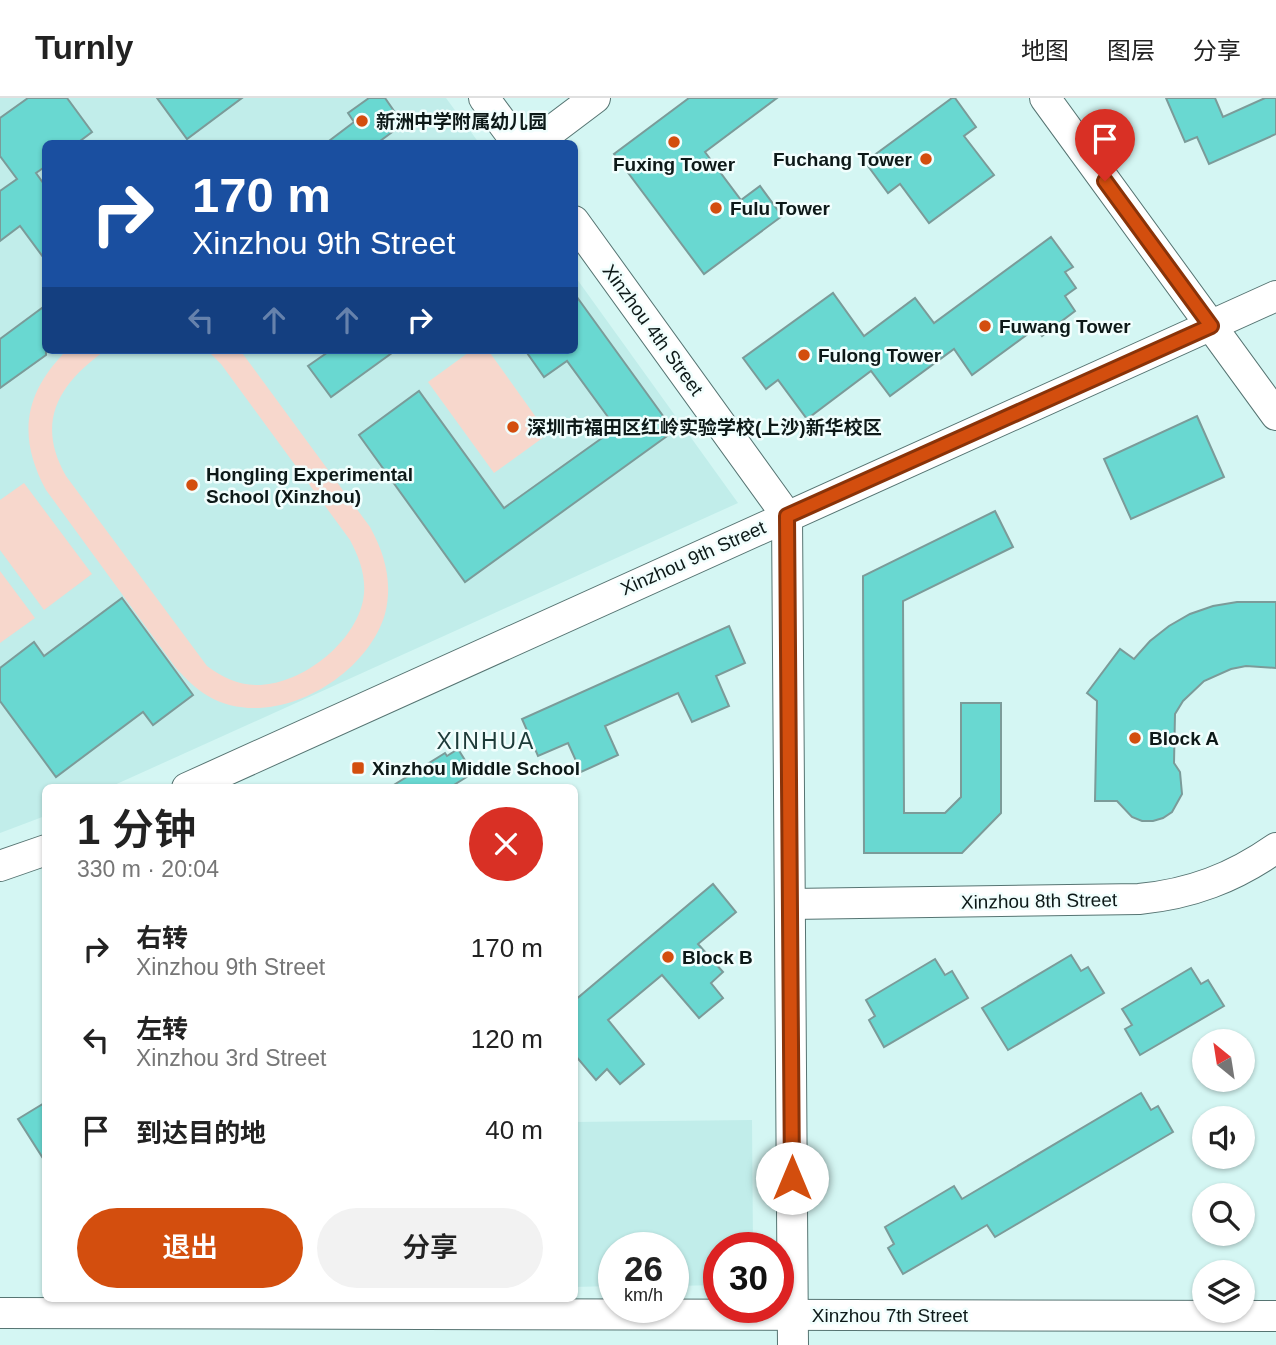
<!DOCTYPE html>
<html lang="zh">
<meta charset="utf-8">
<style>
:root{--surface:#fff;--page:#f2f2f2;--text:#222;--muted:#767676;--line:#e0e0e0;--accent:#d34e0e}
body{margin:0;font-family:Arial,"Noto Sans SC",sans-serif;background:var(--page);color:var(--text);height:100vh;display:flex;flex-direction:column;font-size:26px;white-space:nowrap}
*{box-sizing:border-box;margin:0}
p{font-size:23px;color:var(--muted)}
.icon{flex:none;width:38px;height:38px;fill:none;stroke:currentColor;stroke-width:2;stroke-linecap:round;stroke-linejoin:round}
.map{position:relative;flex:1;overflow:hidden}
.drawer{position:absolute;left:42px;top:686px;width:536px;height:518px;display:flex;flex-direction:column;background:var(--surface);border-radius:10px;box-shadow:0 2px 5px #0004}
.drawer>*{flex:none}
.banner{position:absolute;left:42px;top:42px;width:536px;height:214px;border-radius:10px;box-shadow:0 2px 5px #0004;background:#1a4fa0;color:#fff;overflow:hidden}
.needle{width:46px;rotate:330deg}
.fabs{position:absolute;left:1192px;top:931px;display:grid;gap:14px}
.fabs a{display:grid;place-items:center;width:63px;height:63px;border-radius:50%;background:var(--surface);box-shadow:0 2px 5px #0004;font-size:35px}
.speed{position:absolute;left:598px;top:1134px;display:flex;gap:14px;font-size:35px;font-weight:700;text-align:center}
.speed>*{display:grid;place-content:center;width:91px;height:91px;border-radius:50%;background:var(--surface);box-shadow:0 2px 5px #0004;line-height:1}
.speed small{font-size:18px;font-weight:400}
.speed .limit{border:10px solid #d22;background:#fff;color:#111}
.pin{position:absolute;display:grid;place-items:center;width:60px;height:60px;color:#fff;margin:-72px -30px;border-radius:50% 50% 50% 0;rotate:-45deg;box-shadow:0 0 7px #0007}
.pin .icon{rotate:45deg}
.me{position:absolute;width:77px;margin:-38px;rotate:0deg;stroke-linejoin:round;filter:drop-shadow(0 0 5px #0008)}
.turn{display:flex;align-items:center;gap:24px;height:147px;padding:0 35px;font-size:32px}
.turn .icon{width:91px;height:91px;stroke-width:2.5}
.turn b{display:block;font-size:49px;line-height:60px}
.lanes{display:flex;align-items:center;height:66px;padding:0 35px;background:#0003;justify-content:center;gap:35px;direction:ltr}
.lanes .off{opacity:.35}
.round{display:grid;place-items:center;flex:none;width:74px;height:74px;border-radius:37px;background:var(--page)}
.headline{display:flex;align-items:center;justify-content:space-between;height:119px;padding:0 35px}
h1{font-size:42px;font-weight:600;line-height:52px}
.primary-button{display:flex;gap:14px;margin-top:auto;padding:14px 35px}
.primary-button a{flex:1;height:80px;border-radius:42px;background:var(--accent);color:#fff;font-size:28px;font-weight:600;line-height:80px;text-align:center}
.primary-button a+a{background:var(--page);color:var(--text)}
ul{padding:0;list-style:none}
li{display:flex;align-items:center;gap:21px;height:91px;padding:0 35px}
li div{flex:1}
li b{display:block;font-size:26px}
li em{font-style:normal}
header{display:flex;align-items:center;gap:42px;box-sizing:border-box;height:98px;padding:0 35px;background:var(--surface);border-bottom:2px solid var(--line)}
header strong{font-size:33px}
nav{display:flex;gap:38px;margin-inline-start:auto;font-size:24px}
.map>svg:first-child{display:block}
.built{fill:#c1edea}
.green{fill:#f7d7cc}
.building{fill:#69d8d1;stroke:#7b9b99;stroke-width:2}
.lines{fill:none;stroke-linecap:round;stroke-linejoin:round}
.minor-casing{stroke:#567472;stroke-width:32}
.minor{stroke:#fff;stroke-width:30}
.route-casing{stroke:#893309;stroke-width:18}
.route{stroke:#d34e0e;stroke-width:12}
.poi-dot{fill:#d34e0e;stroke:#f1fefd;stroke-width:2.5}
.labels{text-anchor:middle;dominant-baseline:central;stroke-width:5;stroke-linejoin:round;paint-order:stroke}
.poi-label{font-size:19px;font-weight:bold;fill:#0d1918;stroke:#f1fefd;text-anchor:start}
.street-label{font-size:19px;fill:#0d1918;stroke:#f1fefd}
.quarter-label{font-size:23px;letter-spacing:2px;fill:#1d3b39;stroke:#f1fefd}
</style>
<header>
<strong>Turnly</strong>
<nav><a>地图</a><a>图层</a><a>分享</a></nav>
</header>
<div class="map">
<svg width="1276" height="1247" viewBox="0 0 1276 1247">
<rect width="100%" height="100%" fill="#d4f6f3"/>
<!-- built -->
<g class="built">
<polygon points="0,0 446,0 479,45 46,46 46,252 574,252 574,177 738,405 110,689 46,690 45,718 0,735"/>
<polygon points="752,1022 753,1150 719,1150 719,1187 674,1188 674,1150 614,1150 614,1188 574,1189 574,1024"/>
</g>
<!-- green -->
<g class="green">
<path d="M67,252H106C59,285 35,324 66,378L207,568C222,579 238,587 257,587C299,587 348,550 361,510C369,486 361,463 350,442L221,266L207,252H240L370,429C385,456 393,485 385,516C366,581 271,635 208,598C196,591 186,581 176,570L46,392C17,338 24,295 67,252Z"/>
<polygon points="472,252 488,252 548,336 494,375 428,284"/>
<polygon points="24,385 92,476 44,512 0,452 0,402"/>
<polygon points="0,473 35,520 0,545"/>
</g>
<!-- building -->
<g class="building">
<polygon points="28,0 67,0 92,34 76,46 46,46 46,68 36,75 46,89 46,163 20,128 0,143 0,93 17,81 0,58 0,20"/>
<polygon points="157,0 242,0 187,41"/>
<polygon points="369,0 385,0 403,26 376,46 325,46 354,24 348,15"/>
<polygon points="689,0 777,0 705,54 741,102 760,88 782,118 704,176 614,56"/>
<polygon points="952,0 955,0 976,29 964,38 994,77 929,125 900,86 888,95 865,64"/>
<polygon points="1166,0 1215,0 1223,19 1265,0 1276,0 1276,36 1209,66 1197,39 1185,44"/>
<polygon points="1051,139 1073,169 1065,174 1076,190 1065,198 1075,213 1042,238 1036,230 972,277 954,251 890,298 871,273 807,321 778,282 766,291 743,260 833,195 864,238 915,200 934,225"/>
<polygon points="574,195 674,333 465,484 359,337 419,293 504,410 616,330 567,263 544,279 525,252 574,252"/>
<polygon points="46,207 46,257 0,290 0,241"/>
<polygon points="331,252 396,252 331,299 308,268"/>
<polygon points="1197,318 1224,379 1131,421 1104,361"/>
<polygon points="995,413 1013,449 903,503 904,715 945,715 961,699 961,605 1001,605 1001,715 962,755 864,755 863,478"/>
<polygon points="122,500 193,597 153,627 143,614 56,679 0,603 0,570 34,544 44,558"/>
<polygon points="1237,504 1276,504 1276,570 1246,568 1231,571 1204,583 1183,603 1175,616 1174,665 1180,674 1182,696 1172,714 1163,720 1153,723 1142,723 1132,719 1117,703 1095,703 1097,603 1087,595 1120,551 1134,561 1150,543 1169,528 1190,516 1213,508"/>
<polygon points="729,528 745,565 716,578 729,608 692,624 678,595 605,628 618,657 581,674 568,645 538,658 522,621"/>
<polygon points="458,651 473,675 449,690 389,690 445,655 447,658"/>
<polygon points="713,786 736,814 698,846 723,874 711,885 723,900 699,920 662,877 608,922 644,966 620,986 607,971 596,982 574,956 574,903"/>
<polygon points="1071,857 1081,873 1088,869 1104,895 1008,952 982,910"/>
<polygon points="935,861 945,877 952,873 968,900 884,949 869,922 875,918 866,902"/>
<polygon points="1191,870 1201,886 1208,882 1224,908 1140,957 1125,931 1132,927 1122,911"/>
<polygon points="1141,995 1151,1012 1158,1008 1173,1034 995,1139 987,1127 903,1176 888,1150 894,1146 885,1129 954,1088 962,1101"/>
<polygon points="46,1004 46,1065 18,1021"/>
</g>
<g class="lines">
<!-- minor casing -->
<g class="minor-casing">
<g id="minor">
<polyline points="484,0 518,46"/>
<polyline points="1045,0 1276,317"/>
<polyline points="534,46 595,0"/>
<polyline points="574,123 787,418 793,1247"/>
<polyline points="187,690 1276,198"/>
<polyline points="0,768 46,752"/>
<path d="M790,806L1139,801C1191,796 1233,780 1276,750"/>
<polyline points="0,1215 1276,1218"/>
</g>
</g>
<!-- minor -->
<use href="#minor" class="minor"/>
</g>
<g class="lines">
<!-- route casing -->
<g class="route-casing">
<polyline id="route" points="792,1080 787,418 1211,228 1105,83"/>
</g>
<!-- route -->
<use href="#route" class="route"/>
</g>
<!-- markers -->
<g class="poi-dot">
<circle cx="362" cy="23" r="7"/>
<circle cx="674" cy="44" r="7"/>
<circle cx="926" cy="61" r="7"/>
<circle cx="716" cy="110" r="7"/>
<circle cx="985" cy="228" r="7"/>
<circle cx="804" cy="257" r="7"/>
<circle cx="513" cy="329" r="7"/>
<circle cx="192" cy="387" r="7"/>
<circle cx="1135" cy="640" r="7"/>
<rect x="351" y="663" width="14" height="14" rx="3.5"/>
<circle cx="668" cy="859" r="7"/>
</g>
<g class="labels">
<!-- poi labels -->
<g class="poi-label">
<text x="376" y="23">新洲中学附属幼儿园</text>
<text x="912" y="61" text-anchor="end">Fuchang Tower</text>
<text x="674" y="66" text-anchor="middle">Fuxing Tower</text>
<text x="730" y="110">Fulu Tower</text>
<text x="999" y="228">Fuwang Tower</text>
<text x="818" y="257">Fulong Tower</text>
<text x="527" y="329">深圳市福田区红岭实验学校(上沙)新华校区</text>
<text x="206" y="376">Hongling Experimental<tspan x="206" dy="22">School (Xinzhou)</tspan></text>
<text x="1149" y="640">Block A</text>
<text x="372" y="670">Xinzhou Middle School</text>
<text x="682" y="859">Block B</text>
</g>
<!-- street labels -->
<g class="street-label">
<text transform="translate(653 232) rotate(54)">Xinzhou 4th Street</text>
<text transform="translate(693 460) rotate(-24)">Xinzhou 9th Street</text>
<text transform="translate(1039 803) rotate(-1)">Xinzhou 8th Street</text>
<text x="890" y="1217">Xinzhou 7th Street</text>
</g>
<!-- quarter labels -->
<g class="quarter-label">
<text x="486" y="643">XINHUA</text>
</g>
</g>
</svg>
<div class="fabs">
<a><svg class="needle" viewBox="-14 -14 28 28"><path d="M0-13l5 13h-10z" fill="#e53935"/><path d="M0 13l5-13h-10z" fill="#767676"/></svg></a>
<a><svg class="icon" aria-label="sound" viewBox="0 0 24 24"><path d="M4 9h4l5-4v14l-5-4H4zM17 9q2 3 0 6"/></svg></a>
<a><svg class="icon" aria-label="search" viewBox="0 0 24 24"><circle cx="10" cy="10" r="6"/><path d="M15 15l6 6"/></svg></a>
<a><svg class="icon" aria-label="layers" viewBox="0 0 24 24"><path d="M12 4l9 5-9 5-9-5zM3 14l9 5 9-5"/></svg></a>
</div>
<div class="speed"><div>26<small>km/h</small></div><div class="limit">30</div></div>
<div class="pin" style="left:1105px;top:83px;background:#d93025"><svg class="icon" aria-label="arrive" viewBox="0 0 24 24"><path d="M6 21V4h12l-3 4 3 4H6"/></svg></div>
<svg class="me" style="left:792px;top:1080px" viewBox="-20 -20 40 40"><circle r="19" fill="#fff"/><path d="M0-13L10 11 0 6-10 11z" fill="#d34e0e"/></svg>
<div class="banner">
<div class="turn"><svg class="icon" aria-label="right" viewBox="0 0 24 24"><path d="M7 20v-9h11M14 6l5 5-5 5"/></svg><div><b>170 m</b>Xinzhou 9th Street</div></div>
<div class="lanes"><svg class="icon off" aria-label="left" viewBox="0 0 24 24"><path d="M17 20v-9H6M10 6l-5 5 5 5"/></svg><svg class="icon off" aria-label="ahead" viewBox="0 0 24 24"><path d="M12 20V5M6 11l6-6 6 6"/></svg><svg class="icon off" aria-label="ahead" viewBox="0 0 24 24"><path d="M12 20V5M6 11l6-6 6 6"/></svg><svg class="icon" aria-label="right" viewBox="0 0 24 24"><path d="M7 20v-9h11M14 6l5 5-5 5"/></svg></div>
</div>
<section class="drawer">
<div class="headline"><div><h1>1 分钟</h1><p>330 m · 20:04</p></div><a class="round" style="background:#d93025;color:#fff"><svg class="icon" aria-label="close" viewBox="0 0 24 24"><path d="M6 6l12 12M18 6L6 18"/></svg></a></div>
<ul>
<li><svg class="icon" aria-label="right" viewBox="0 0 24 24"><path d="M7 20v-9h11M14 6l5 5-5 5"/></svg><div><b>右转</b><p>Xinzhou 9th Street</p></div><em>170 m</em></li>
<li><svg class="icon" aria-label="left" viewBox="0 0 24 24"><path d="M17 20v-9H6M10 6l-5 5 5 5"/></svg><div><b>左转</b><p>Xinzhou 3rd Street</p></div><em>120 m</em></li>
<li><svg class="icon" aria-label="arrive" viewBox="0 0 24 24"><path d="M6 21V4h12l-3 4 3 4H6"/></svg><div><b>到达目的地</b></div><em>40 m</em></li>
</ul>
<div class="primary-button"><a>退出</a><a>分享</a></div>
</section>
</div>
